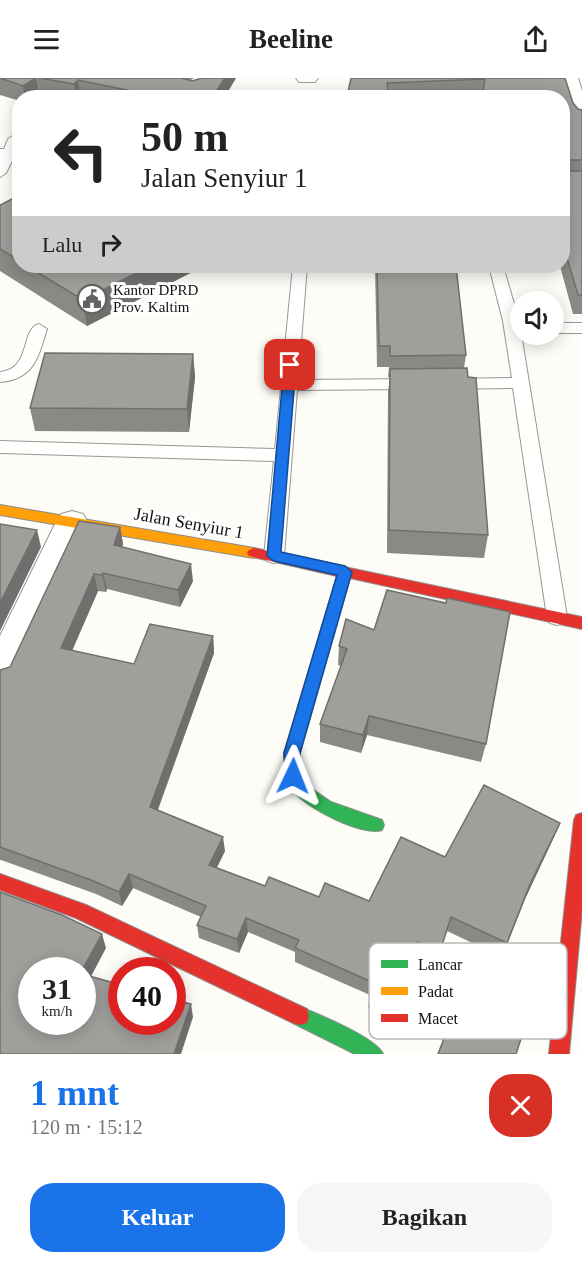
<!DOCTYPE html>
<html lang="id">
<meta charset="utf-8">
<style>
:root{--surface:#fff;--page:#f6f6f6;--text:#222;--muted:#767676;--accent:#1a73e8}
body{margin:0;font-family:Georgia,serif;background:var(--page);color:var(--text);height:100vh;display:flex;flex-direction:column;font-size:22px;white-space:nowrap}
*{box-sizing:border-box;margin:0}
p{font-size:20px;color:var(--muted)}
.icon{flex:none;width:33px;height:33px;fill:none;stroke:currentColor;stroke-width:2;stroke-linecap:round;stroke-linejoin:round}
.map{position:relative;height:976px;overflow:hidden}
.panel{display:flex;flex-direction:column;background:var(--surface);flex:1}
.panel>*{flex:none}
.banner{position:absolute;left:12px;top:12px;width:558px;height:183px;border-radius:24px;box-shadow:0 3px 15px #0003;background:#fff;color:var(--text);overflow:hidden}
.controls{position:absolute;left:510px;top:213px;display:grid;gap:12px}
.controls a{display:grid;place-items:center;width:54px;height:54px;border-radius:50%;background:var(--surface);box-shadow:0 3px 15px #0003;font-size:30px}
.speed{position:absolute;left:18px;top:879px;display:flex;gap:12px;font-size:30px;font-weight:700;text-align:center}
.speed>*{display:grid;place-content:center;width:78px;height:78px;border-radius:50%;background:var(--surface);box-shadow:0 3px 15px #0003;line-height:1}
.speed small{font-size:15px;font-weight:400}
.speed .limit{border:9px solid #d22;background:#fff;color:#111}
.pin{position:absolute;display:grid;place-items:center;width:51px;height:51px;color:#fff;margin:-26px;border-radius:12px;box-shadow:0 3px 9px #0006}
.me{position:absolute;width:66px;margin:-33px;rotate:2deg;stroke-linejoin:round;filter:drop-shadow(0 0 4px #0008)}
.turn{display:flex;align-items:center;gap:21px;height:126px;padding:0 30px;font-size:27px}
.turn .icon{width:78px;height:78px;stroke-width:2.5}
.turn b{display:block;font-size:42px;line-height:51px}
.then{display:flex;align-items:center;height:57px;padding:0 30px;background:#0003;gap:12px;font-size:22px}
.round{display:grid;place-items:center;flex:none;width:63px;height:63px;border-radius:24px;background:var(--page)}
.headline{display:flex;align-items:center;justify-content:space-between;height:102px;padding:0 30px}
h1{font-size:36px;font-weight:800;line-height:45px;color:var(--accent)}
.action{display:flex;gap:12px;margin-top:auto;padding:12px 30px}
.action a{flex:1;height:69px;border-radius:24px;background:var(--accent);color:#fff;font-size:24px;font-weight:800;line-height:69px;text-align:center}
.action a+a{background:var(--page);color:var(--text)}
header{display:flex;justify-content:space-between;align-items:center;height:78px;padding:0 30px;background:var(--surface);font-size:27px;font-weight:800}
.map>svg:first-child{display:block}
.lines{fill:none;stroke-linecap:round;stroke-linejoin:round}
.lane-casing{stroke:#979795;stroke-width:2}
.street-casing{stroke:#979795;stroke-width:2}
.fast-casing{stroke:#8e8d8b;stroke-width:2}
.slow-casing{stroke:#8e8d8b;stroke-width:2}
.jam-casing{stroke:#8e8d8b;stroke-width:2}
.lane{fill:#fffffe;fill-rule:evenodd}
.street{fill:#fffffe;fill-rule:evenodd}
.fast{fill:#30b455;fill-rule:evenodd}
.slow{fill:#ff9f0a;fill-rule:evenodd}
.jam{fill:#e5322d;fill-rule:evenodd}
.wall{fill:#8a8986}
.shaded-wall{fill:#716f6d}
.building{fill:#a19f9c;stroke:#716f6d;stroke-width:1.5}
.route{fill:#1a73e8;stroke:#114b97;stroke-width:1.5}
.labels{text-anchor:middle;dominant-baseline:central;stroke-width:6;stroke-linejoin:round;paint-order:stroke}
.far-poi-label{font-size:15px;fill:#111;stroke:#fff;text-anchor:start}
.street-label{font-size:18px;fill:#111;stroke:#fff}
.key{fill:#fff;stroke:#b8b8b8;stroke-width:1.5}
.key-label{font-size:16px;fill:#111}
</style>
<header><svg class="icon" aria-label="menu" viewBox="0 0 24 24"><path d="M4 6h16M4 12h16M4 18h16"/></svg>Beeline<svg class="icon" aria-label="share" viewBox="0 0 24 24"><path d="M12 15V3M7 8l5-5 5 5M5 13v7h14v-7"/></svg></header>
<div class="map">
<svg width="582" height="976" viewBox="0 0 582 976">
<rect width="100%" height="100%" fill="#fdfcf7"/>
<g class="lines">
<!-- lane casing -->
<g class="lane-casing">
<g id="lane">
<polygon points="20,53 20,64 16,71 20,71 20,79 14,79 6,95 0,99 0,71 4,71 8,61"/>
<polygon points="293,188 307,188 298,302 415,301 421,302 423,306 421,310 415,311 297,312 284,478 281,483 274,485 267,483 264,478 274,383 0,375 0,363 275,371"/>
<polygon points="489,188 503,188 519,243 567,539 564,545 557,547 550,545 547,539 513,310 450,311 444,310 442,306 444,302 450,301 512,300 503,243"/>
<rect x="554" y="245" width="28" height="10"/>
<path d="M39,246L47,251C38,280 34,301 0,304V294C32,291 20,251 39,246Z"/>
</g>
</g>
<!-- street casing -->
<g class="street-casing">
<g id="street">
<polygon points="296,0 318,0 315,4 299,4"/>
<polygon points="558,0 578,0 582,13 582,48 575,46 572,42"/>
<polygon points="72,433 83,436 88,444 13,604 0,609 0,558 56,444 61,436"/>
</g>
</g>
<!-- fast casing -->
<g class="fast-casing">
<g id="fast">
<path d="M299,702L331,724L382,742L384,747L382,752C364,759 300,728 291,709L293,704Z"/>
<path d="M300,929C318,936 376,960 383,976H355L293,945L291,938L293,931Z"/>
</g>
</g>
<!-- slow casing -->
<g class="slow-casing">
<polygon id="slow" points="0,427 254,470 261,475 254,480 0,437"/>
</g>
<!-- jam casing -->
<g class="jam-casing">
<g id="jam">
<polygon points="254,470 582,539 582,551 350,500 300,675 300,695 307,709 305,714 299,716 293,714 284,696 284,675 337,498 249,478 247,475 249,472"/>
<polygon points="582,735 582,831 569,976 549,976 574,742 576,737"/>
<polygon points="0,796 86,827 307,931 309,938 307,945 300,947 293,945 76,840 0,812"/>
</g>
</g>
<!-- lane -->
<use href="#lane" class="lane"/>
<!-- street -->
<use href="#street" class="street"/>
<!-- fast -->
<use href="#fast" class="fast"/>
<!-- slow -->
<use href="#slow" class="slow"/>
<!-- jam -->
<use href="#jam" class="jam"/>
</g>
<!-- wall -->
<g class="wall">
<polygon points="0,0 194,0 191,2 192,3 202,0 236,0 224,20 57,20 39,17 35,20 20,20 20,23 0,17"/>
<polygon points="351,0 565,0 573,25 578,31 582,32 582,236 573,236 560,188 562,188 562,20 482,18 457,20 348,20"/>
<polygon points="20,117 20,188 204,188 87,248 0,193 0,127"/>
<polygon points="375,188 456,188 466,277 464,290 488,457 484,480 387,475 388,313 390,299 388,299 389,289 377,289"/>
<polygon points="193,276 195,299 189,354 35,353 30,330"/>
<polygon points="120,449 123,466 122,469 193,503 180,529 107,511 106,514 98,513 72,572 134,586 213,558 214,575 158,732 225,773 216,790 265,808 319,819 369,823 445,779 560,745 554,759 525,821 502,879 447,853 429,910 523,955 443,962 368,930 370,917 295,884 295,874 248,854 239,875 199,860 197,847 201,839 133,810 122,828 96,816 1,782 0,782 0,592 10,589"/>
<polygon points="346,541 486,666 481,684 367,657 361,675 320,664 320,646 341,588 338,587 339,568"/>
</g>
<!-- shaded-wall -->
<g class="shaded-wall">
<polygon points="36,0 39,17 35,20 25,20 23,8"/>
<polygon points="225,0 236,0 224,20 212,20"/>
<polygon points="78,2 81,19 77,20 74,6"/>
<polygon points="150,188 204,188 87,248 83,222"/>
<polygon points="193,276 195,299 189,354 187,331"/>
<polygon points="120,449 123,466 117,484 114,467"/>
<polygon points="37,452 41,469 0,553 0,525"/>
<polygon points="191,486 193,503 180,529 178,512"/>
<polygon points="103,495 107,511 106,514 102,497"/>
<polygon points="94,496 98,513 66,587 61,570"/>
<polygon points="213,558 214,575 153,744 150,729"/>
<polygon points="369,638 367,657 361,675 363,657"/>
<polygon points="560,745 554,759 525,821 502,879 530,806"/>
<polygon points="223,759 225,773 211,802 209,787"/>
<polygon points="129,796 133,810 122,828 119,814"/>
<polygon points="246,840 248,854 239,875 237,861"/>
<polygon points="102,856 106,870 86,908 82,900 82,892"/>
<polygon points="191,926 193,939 181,976 174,976"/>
</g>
<!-- building -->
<g class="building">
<polygon points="0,0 36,0 23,8"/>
<polygon points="39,0 181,0 192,3 202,0 225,0 212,20 130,20 132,13 78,2 74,6"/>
<polygon points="351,0 565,0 573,25 578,31 582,32 582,82 564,82 564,93 582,93 582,217 578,217 562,163 562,20 482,20 485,1 387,5 388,14 348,14"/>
<polygon points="20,117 20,183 0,171 0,127"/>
<polygon points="27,188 150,188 83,222"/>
<polygon points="377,188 456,188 466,277 390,278 390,268 379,268"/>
<polygon points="45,275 193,276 187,331 30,330"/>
<polygon points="467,290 468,299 476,300 488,457 389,452 390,291"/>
<polygon points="79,443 120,449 114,467 191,486 178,512 103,495 102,497 94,496 61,570 134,586 150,546 213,558 150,729 223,759 209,787 265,808 269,799 319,819 325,805 369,823 401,759 445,779 484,707 560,745 530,806 507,865 451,839 442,867 416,864 439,875 428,910 523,955 516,976 438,976 448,950 370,918 374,905 295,870 299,862 246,840 237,861 197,847 206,828 129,796 119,814 91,802 0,769 0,592 10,589"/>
<polygon points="0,446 37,452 0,525"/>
<polygon points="387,512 446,525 447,520 510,534 486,666 369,638 363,657 320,646 347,571 339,568 346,541 374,552"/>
<polygon points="0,814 62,837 102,856 82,892 32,892 32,944 82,944 82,896 122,907 122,944 172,944 172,921 191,926 174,976 0,976"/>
</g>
<!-- route -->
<polygon class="route" points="290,284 296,287 281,474 345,488 352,494 300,675 301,698 298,703 293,705 287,703 284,675 337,497 274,483 267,478 284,287"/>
<!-- icons -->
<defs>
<g id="civic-ring" transform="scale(1.5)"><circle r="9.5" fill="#fff" stroke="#646362" stroke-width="1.5"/><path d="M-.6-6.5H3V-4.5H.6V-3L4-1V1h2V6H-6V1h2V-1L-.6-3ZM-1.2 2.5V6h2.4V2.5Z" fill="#646362"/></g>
</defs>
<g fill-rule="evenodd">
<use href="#civic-ring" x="92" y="221"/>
</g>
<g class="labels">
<!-- far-poi labels -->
<g class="far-poi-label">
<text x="113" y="212">Kantor DPRD<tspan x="113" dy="17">Prov. Kaltim</tspan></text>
</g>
<!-- street labels -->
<g class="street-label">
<text transform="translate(189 445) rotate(10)">Jalan Senyiur 1</text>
</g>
</g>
<!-- legend -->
<rect x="369" y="865" width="198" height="96" rx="9" class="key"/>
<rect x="381" y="882" width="27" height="8" fill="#30b455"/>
<rect x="381" y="909" width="27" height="8" fill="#ff9f0a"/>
<rect x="381" y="936" width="27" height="8" fill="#e5322d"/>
<g class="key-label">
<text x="418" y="892">Lancar</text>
<text x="418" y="919">Padat</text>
<text x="418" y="946">Macet</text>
</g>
</svg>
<div class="controls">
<a><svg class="icon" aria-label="sound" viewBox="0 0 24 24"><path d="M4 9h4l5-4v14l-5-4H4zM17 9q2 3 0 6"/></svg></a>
</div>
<div class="speed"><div>31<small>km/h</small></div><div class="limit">40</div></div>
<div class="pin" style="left:290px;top:287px;background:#d93025"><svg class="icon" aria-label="arrive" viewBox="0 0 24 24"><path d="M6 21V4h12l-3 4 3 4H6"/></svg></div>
<svg class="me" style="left:293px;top:698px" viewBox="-20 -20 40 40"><path d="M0-17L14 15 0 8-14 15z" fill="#1a73e8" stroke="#fff" stroke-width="4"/></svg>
<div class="banner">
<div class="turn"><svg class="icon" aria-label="left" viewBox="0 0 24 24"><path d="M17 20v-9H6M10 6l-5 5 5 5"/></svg><div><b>50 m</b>Jalan Senyiur 1</div></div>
<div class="then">Lalu<svg class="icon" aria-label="right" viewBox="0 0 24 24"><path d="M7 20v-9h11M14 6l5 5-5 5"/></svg></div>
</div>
</div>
<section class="panel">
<div class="headline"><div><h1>1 mnt</h1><p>120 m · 15:12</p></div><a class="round" style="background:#d93025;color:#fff"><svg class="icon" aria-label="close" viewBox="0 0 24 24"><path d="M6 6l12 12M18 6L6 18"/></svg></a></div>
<div class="action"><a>Keluar</a><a>Bagikan</a></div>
</section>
